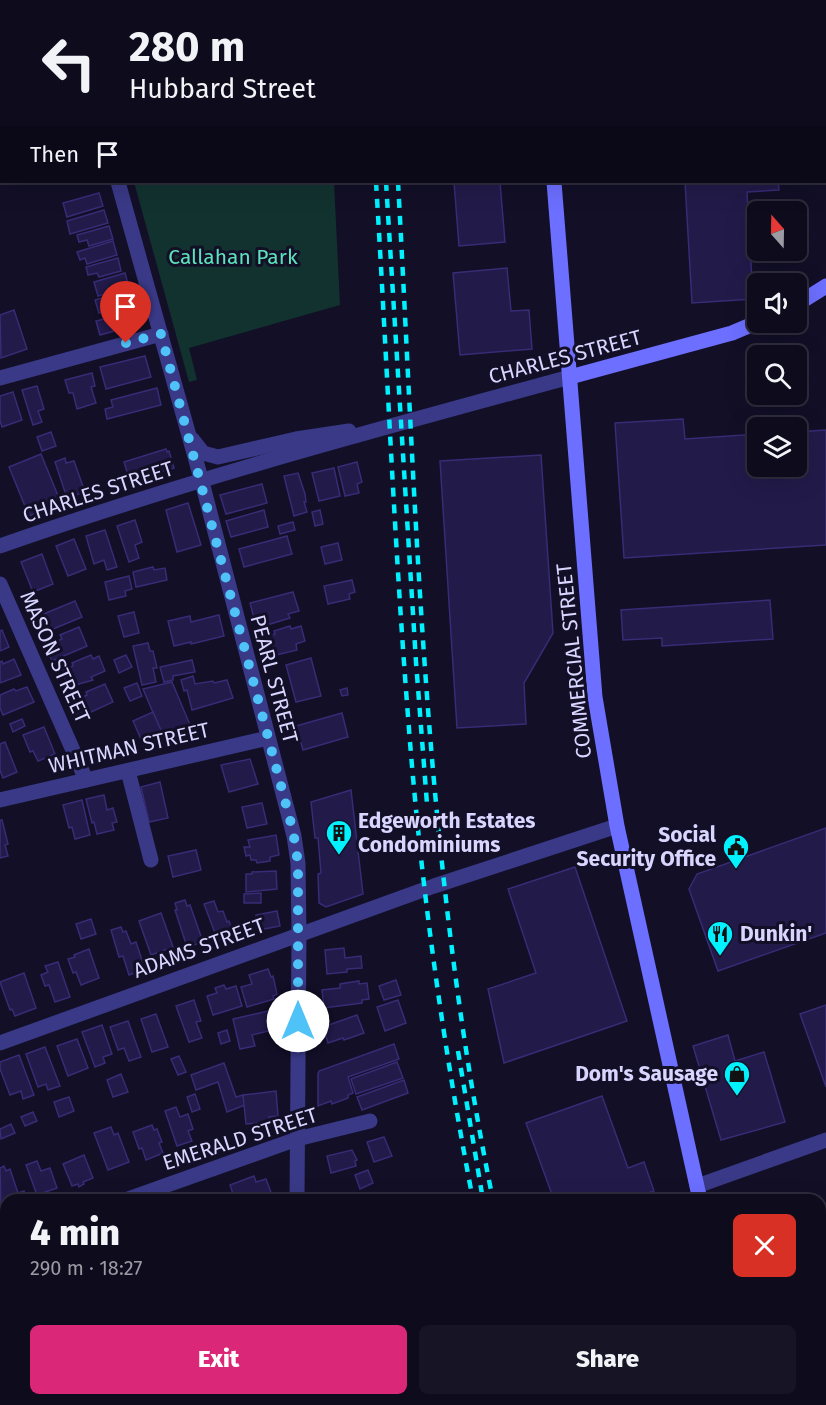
<!DOCTYPE html>
<meta charset="utf-8">
<style>
:root{--surface:#0e0b1d;--page:#171426;--text:#f1f3f6;--muted:#9b9ba4;--line:#2e2b3b;--accent:#db2777}
body{margin:0;font-family:"Fira Sans",sans-serif;background:var(--page);color:var(--text);height:100vh;display:flex;flex-direction:column;font-size:22px;white-space:nowrap}
*{box-sizing:border-box;margin:0}
p{font-size:20px;color:var(--muted)}
.icon{flex:none;width:33px;height:33px;fill:none;stroke:currentColor;stroke-width:2;stroke-linecap:round;stroke-linejoin:round}
.map{position:relative;flex:1;overflow:hidden}
.panel{position:absolute;left:0px;top:1194px;width:826px;height:212px;display:flex;flex-direction:column;background:var(--surface);border-radius:18px 18px 0 0;box-shadow:0 6px 24px #0002,0 0 0 2px var(--line)}
.panel>*{flex:none}
.hud{position:absolute;left:0px;top:0px;width:826px;height:183px;box-shadow:0 6px 24px #0002,0 0 0 2px var(--line);background:#0e0b1d;color:var(--text);overflow:hidden}
.needle{width:39px;rotate:340deg}
.tools{position:absolute;left:747px;top:201px;display:grid;gap:12px}
.tools a{display:grid;place-items:center;width:60px;height:60px;border-radius:9px;background:var(--surface);box-shadow:0 6px 24px #0002,0 0 0 2px var(--line);font-size:30px}
.pin{position:absolute;display:grid;place-items:center;width:51px;height:51px;color:#fff;margin:-62px -26px;border-radius:50% 50% 50% 0;rotate:-45deg;box-shadow:0 0 6px #0007}
.pin .icon{rotate:45deg}
.me{position:absolute;width:66px;margin:-33px;rotate:0deg;stroke-linejoin:round;filter:drop-shadow(0 0 4px #0008)}
.turn{display:flex;align-items:center;gap:21px;height:126px;padding:0 30px;font-size:27px}
.turn .icon{width:78px;height:78px;stroke-width:2.5}
.turn b{display:block;font-size:42px;line-height:51px}
.then{display:flex;align-items:center;height:57px;padding:0 30px;background:#0003;gap:12px;font-size:22px}
.round{display:grid;place-items:center;flex:none;width:63px;height:63px;border-radius:9px;background:var(--page)}
.headline{display:flex;align-items:center;justify-content:space-between;height:102px;padding:0 30px}
h1{font-size:36px;font-weight:800;line-height:45px}
.button{display:flex;gap:12px;margin-top:auto;padding:12px 30px}
.button a{flex:1;height:69px;border-radius:9px;background:var(--accent);color:#fff;font-size:24px;font-weight:800;line-height:69px;text-align:center}
.button a+a{background:var(--page);color:var(--text)}
.map>svg:first-child{display:block}
.green{fill:#12322f}
.building{fill:#221a49;stroke:#372c75;stroke-width:1.5}
.lines{fill:none;stroke-linecap:round;stroke-linejoin:round}
.minor{stroke:#393987;stroke-width:15}
.tertiary{stroke:#393987;stroke-width:15}
.secondary{stroke:#6c6fff;stroke-width:15}
.rail{stroke:#01f1ff;stroke-width:4.5;stroke-dasharray:9 8;stroke-linecap:butt}
.route{stroke:#4fc3f7;stroke-width:10;stroke-dasharray:0 18}
.labels{text-anchor:middle;dominant-baseline:central;stroke-width:6;stroke-linejoin:round;paint-order:stroke}
.park-label{font-size:21px;fill:#5de3bb;stroke:#120f27}
.street-label{font-size:21px;fill:#d8d5ff;stroke:#120f27}
.poi-label{font-size:21px;font-weight:bold;fill:#d8d5ff;stroke:#120f27;text-anchor:start}
</style>
<div class="map">
<svg width="826" height="1405" viewBox="0 0 826 1405">
<rect width="100%" height="100%" fill="#120f27"/>
<!-- green -->
<g class="green">
<polygon points="84,0 324,0 324,1 85,2"/>
<polygon points="134,182 334,182 340,305 189,348 197,380 189,382"/>
<polygon points="437,1400 481,1400 482,1405 422,1405"/>
</g>
<!-- building -->
<g class="building">
<rect x="433" y="0" width="80" height="2"/>
<polygon points="454,182 500,182 505,242 459,246"/>
<polygon points="685,182 778,182 779,190 747,192 753,299 692,303"/>
<polygon points="99,193 103,206 67,217 63,203"/>
<polygon points="104,210 108,223 70,234 67,221"/>
<polygon points="109,226 113,239 89,246 87,240 79,242 77,235"/>
<polygon points="113,241 117,255 87,264 85,258 80,260 77,252"/>
<polygon points="118,258 121,271 99,277 97,273 88,275 86,267"/>
<polygon points="507,268 511,311 529,310 532,349 460,355 453,273"/>
<polygon points="125,273 129,287 98,296 94,282"/>
<polygon points="129,291 133,304 99,313 95,300"/>
<polygon points="14,310 27,349 1,358 0,315"/>
<polygon points="136,311 139,324 100,335 96,321"/>
<polygon points="145,356 151,377 106,389 100,367"/>
<polygon points="92,373 95,386 91,387 96,403 77,409 73,393 69,393 65,380"/>
<polygon points="37,386 44,409 38,411 42,422 33,425 22,390"/>
<polygon points="157,388 161,405 107,419 105,409 113,407 111,400"/>
<polygon points="13,392 22,420 2,427 0,420 0,396"/>
<polygon points="683,419 685,439 758,434 758,466 796,466 796,432 826,430 826,545 624,558 615,423"/>
<polygon points="51,432 56,446 42,451 37,437"/>
<polygon points="166,449 167,452 169,451 174,468 135,480 133,474 128,475 124,462"/>
<polygon points="41,454 61,503 29,516 9,467"/>
<polygon points="541,455 553,633 524,683 526,724 457,728 440,461"/>
<polygon points="65,458 66,463 74,461 85,492 67,498 55,462"/>
<polygon points="357,462 362,482 357,484 359,493 345,496 338,467"/>
<polygon points="334,468 340,496 319,501 312,473"/>
<polygon points="298,473 305,494 306,502 304,502 307,512 294,516 284,476"/>
<polygon points="262,484 267,503 226,514 220,495"/>
<polygon points="188,503 201,545 177,552 166,510"/>
<polygon points="264,510 268,527 231,537 226,521"/>
<polygon points="320,510 323,524 315,526 312,512"/>
<polygon points="135,520 142,542 135,545 139,558 129,562 117,526"/>
<polygon points="293,522 295,530 280,534 278,526"/>
<polygon points="105,530 117,567 107,570 104,560 94,564 86,536"/>
<polygon points="287,536 292,554 244,567 239,549"/>
<polygon points="74,539 86,569 68,576 56,546"/>
<polygon points="338,543 342,560 325,564 321,547"/>
<polygon points="42,554 53,584 33,592 21,562"/>
<polygon points="153,567 154,570 165,568 167,580 136,587 133,572"/>
<polygon points="129,576 132,589 125,591 126,596 109,600 105,582"/>
<polygon points="352,580 355,592 349,594 350,599 328,604 324,586"/>
<polygon points="293,592 299,611 288,614 290,618 267,625 265,619 255,622 250,603"/>
<polygon points="770,600 773,639 662,646 662,638 623,640 621,610"/>
<polygon points="75,601 82,617 41,634 34,618"/>
<polygon points="134,612 139,633 124,637 118,616"/>
<polygon points="219,615 224,636 191,644 191,642 174,646 168,621 190,616 191,622"/>
<polygon points="290,626 291,629 301,626 305,641 296,644 297,650 264,658 259,639 275,634 274,631"/>
<polygon points="79,627 87,646 52,661 46,646 62,639 60,635"/>
<polygon points="2,630 9,647 0,651 0,631"/>
<polygon points="148,643 150,651 153,651 157,668 153,668 156,682 142,685 133,646"/>
<polygon points="91,655 93,659 99,656 105,671 91,677 93,680 68,687 61,671 73,666 72,663"/>
<polygon points="126,655 132,667 119,673 114,660"/>
<polygon points="311,658 321,696 296,702 286,665"/>
<polygon points="14,659 21,675 0,683 0,662 2,661 3,664"/>
<polygon points="192,660 195,672 173,676 173,680 164,682 160,667"/>
<polygon points="193,676 195,684 213,681 214,683 227,680 233,698 192,710 187,690 184,691 181,680"/>
<polygon points="172,682 193,732 166,743 143,689"/>
<polygon points="137,683 142,696 130,701 124,688"/>
<polygon points="105,684 113,702 78,718 71,702 87,695 86,692"/>
<polygon points="27,687 34,702 3,715 0,708 0,695 14,689 16,691"/>
<polygon points="347,688 348,695 342,696 340,690"/>
<polygon points="153,712 164,737 144,746 133,721"/>
<polygon points="342,713 348,737 303,750 296,726"/>
<polygon points="22,719 25,726 13,732 10,724"/>
<polygon points="44,727 55,754 38,761 33,751 30,752 23,735"/>
<polygon points="5,742 17,772 3,778 0,770 0,744"/>
<polygon points="250,759 258,784 229,792 221,765"/>
<polygon points="160,782 168,818 149,822 141,787"/>
<polygon points="351,790 363,894 326,907 319,903 318,874 321,873 318,838 315,838 311,802"/>
<polygon points="104,795 107,810 113,808 117,822 112,823 114,830 97,834 94,822 92,823 86,799"/>
<polygon points="82,800 90,835 75,839 72,827 69,828 63,805"/>
<polygon points="262,803 267,824 247,828 242,807"/>
<polygon points="0,820 2,820 8,844 5,845 8,856 0,858"/>
<polygon points="826,828 826,933 718,971 689,889 697,874"/>
<polygon points="276,835 279,855 270,857 270,861 257,863 256,860 251,860 250,855 246,856 244,847 250,847 248,840"/>
<polygon points="196,850 201,870 173,877 168,856"/>
<polygon points="575,867 627,1021 504,1063 488,989 536,973 508,889"/>
<polygon points="276,871 277,889 246,892 246,874 252,874 252,872"/>
<polygon points="261,893 261,903 244,903 244,894"/>
<polygon points="185,900 187,906 190,905 203,942 187,947 175,910 177,910 175,903"/>
<polygon points="214,901 218,912 223,911 227,922 229,921 234,935 218,941 204,904"/>
<polygon points="277,911 280,926 259,930 256,915"/>
<polygon points="161,913 173,947 151,955 139,921"/>
<polygon points="91,919 96,934 81,939 76,924"/>
<polygon points="121,927 123,932 126,931 131,944 136,942 145,969 129,975 123,956 119,957 111,930"/>
<polygon points="344,948 345,958 361,956 362,968 347,969 347,972 327,974 325,950"/>
<polygon points="89,949 99,978 81,985 76,972 73,973 68,959 75,957 74,955"/>
<polygon points="58,962 70,997 55,1002 49,985 45,986 41,975 48,972 45,966"/>
<polygon points="268,969 271,977 273,976 277,994 273,996 274,999 247,1007 241,987 252,984 249,975"/>
<polygon points="24,973 36,1008 15,1016 12,1009 10,1010 0,982"/>
<polygon points="396,980 401,995 384,1000 379,986"/>
<polygon points="359,981 359,984 367,983 369,999 362,1000 362,1003 324,1008 322,990 340,988 340,984"/>
<polygon points="224,985 226,989 236,986 242,1006 213,1015 207,996 217,993 215,988"/>
<polygon points="194,1000 201,1021 196,1022 202,1038 189,1042 176,1006"/>
<polygon points="398,1000 406,1023 385,1031 377,1007"/>
<polygon points="826,1005 826,1087 800,1014"/>
<polygon points="273,1010 277,1029 252,1035 255,1046 240,1049 233,1019"/>
<polygon points="156,1014 168,1047 152,1052 141,1019"/>
<polygon points="357,1015 364,1033 344,1040 343,1038 328,1043 323,1027"/>
<polygon points="128,1021 141,1057 129,1061 124,1048 118,1050 110,1027"/>
<polygon points="102,1025 112,1054 103,1057 105,1063 95,1067 82,1032"/>
<polygon points="227,1030 230,1041 221,1044 218,1033"/>
<polygon points="728,1035 735,1061 764,1052 785,1122 721,1140 693,1046"/>
<polygon points="77,1039 88,1068 68,1076 57,1046"/>
<polygon points="394,1044 399,1059 348,1077 353,1093 348,1095 348,1098 332,1104 331,1101 318,1106 318,1074 319,1071"/>
<polygon points="45,1047 60,1086 48,1090 46,1084 38,1087 26,1054"/>
<polygon points="19,1055 34,1095 23,1099 21,1091 10,1095 0,1069 0,1062"/>
<polygon points="179,1056 186,1072 178,1075 171,1059"/>
<polygon points="397,1062 403,1078 356,1094 351,1079"/>
<polygon points="224,1063 236,1097 243,1095 245,1105 227,1112 218,1082 196,1090 191,1075"/>
<polygon points="121,1074 128,1092 113,1097 107,1080"/>
<polygon points="404,1080 408,1093 362,1110 357,1097"/>
<polygon points="276,1091 278,1116 269,1117 269,1122 246,1124 243,1095"/>
<polygon points="195,1094 200,1109 192,1112 187,1097"/>
<polygon points="602,1096 628,1168 644,1162 654,1191 648,1193 652,1200 554,1200 526,1123"/>
<polygon points="69,1097 74,1111 59,1117 54,1102"/>
<polygon points="176,1107 180,1117 188,1114 193,1129 188,1131 192,1141 177,1146 165,1111"/>
<polygon points="33,1112 37,1121 25,1126 21,1117"/>
<polygon points="11,1124 15,1133 1,1139 0,1129"/>
<polygon points="152,1125 154,1130 157,1129 162,1142 159,1143 163,1153 146,1160 142,1148 139,1149 133,1132"/>
<polygon points="111,1127 114,1135 118,1133 129,1162 108,1170 94,1133"/>
<polygon points="384,1137 392,1156 374,1162 367,1142"/>
<polygon points="352,1150 357,1160 355,1161 356,1166 331,1173 327,1156"/>
<polygon points="84,1155 93,1178 83,1182 84,1184 79,1187 78,1184 72,1186 63,1164"/>
<polygon points="37,1161 41,1171 50,1168 57,1188 37,1195 26,1165"/>
<polygon points="4,1166 6,1171 10,1169 18,1193 24,1191 27,1200 6,1200 6,1208 1,1210 0,1168"/>
<polygon points="368,1170 373,1183 360,1189 355,1175"/>
<polygon points="254,1176 256,1182 266,1179 272,1195 258,1200 235,1200 230,1185"/>
<polygon points="354,1194 355,1200 337,1200"/>
<polygon points="416,1194 418,1200 405,1200 404,1197"/>
<polygon points="814,1194 816,1200 797,1200"/>
<polygon points="820,1213 826,1229 826,1278 820,1280"/>
<polygon points="6,1271 6,1299 1,1301 0,1273"/>
<polygon points="826,1324 826,1393 820,1378 820,1326"/>
<polygon points="2,1348 6,1363 0,1365 0,1349"/>
<polygon points="23,1400 42,1400 43,1403 25,1405"/>
<polygon points="216,1400 293,1400 294,1402 286,1405 218,1405"/>
<polygon points="346,1400 400,1400 396,1405 348,1405"/>
<polygon points="675,1400 689,1400 691,1404 704,1400 726,1400 728,1405 672,1405"/>
</g>
<g class="lines">
<!-- minor -->
<g class="minor">
<polyline points="0,33 2,33"/>
<polyline points="0,378 161,334"/>
<polyline points="0,584 86,780"/>
<polyline points="128,771 151,860"/>
<polyline points="0,800 268,738"/>
<polyline points="0,1043 434,886 617,826"/>
<polyline points="697,1186 826,1140"/>
<polyline points="125,1200 297,1139 370,1121"/>
<polyline points="0,1244 6,1242"/>
<polyline points="108,1405 123,1400"/>
</g>
<!-- tertiary -->
<g class="tertiary">
<polyline points="68,0 68,2"/>
<polyline points="118,182 202,482 294,836 298,863 299,934 297,1200"/>
<polyline points="192,439 203,453 218,457 296,439 349,431"/>
<path d="M0,546C187,480 379,429 570,377"/>
<polyline points="318,1400 320,1405"/>
</g>
<!-- secondary -->
<g class="secondary">
<polyline points="542,0 542,2"/>
<polyline points="554,182 595,697 617,826 700,1200"/>
<polyline points="796,305 826,286"/>
<polyline points="570,377 732,333 758,322"/>
<polyline points="755,1400 757,1405"/>
</g>
<!-- rail -->
<g class="rail">
<polyline points="359,0 360,2"/>
<polyline points="377,0 377,2"/>
<polyline points="387,0 387,2"/>
<path d="M376,182C387,360 394,538 408,716C420,878 442,1040 473,1200"/>
<polyline points="386,182 416,662 427,804"/>
<path d="M398,182C417,522 424,865 493,1200"/>
<polyline points="458,1051 483,1200"/>
<polyline points="515,1400 516,1405"/>
<polyline points="525,1400 526,1405"/>
<polyline points="537,1400 538,1405"/>
</g>
</g>
<g class="lines">
<!-- route -->
<polyline class="route" points="126,343 161,334 293,831 298,863 298,1021"/>
</g>
<!-- icons -->
<defs>
<g id="building-pin" transform="scale(1.35)"><path d="M0 17L-7.5 6A9.5 9.5 0 1 1 7.5 6Z" fill="#01f1ff" stroke="#120f27"/><path d="M-4-6H4V6H1V3H-1V6H-4ZM-2.5-4.3h1.7v1.8h-1.7ZM.8-4.3h1.7v1.8H.8ZM-2.5-1h1.7V.8h-1.7ZM.8-1h1.7V.8H.8Z" fill="#111"/></g>
<g id="civic-pin" transform="scale(1.35)"><path d="M0 17L-7.5 6A9.5 9.5 0 1 1 7.5 6Z" fill="#01f1ff" stroke="#120f27"/><path d="M-.6-6.5H3V-4.5H.6V-3L4-1V1h2V6H-6V1h2V-1L-.6-3ZM-1.2 2.5V6h2.4V2.5Z" fill="#111"/></g>
<g id="restaurant-pin" transform="scale(1.35)"><path d="M0 17L-7.5 6A9.5 9.5 0 1 1 7.5 6Z" fill="#01f1ff" stroke="#120f27"/><path d="M-5-6h1v4h1v-4h1v4h1v-4h1v5L-1.5 .5V6h-2V.5L-5-1ZM5-6V6H3V1.5H1.5Q1.5-4 5-6Z" fill="#111"/></g>
<g id="shop-pin" transform="scale(1.35)"><path d="M0 17L-7.5 6A9.5 9.5 0 1 1 7.5 6Z" fill="#01f1ff" stroke="#120f27"/><path d="M-5-2.5h2.3a2.7 3.5 0 0 1 5.4 0H5L5.5 6h-11ZM-1.5-2.5h3a1.5 2.3 0 0 0-3 0Z" fill="#111"/></g>
</defs>
<g fill-rule="evenodd">
<use href="#building-pin" x="339" y="833"/>
<use href="#civic-pin" x="736" y="847"/>
<use href="#restaurant-pin" x="720" y="934"/>
<use href="#shop-pin" x="737" y="1074"/>
</g>
<g class="labels">
<!-- park labels -->
<g class="park-label">
<text x="233" y="257">Callahan Park</text>
</g>
<!-- street labels -->
<g class="street-label">
<text transform="translate(565 357) rotate(-15)">CHARLES STREET</text>
<text transform="translate(98 492) rotate(-18)">CHARLES STREET</text>
<text transform="translate(55 657) rotate(66)">MASON STREET</text>
<text transform="translate(574 661) rotate(-96)">COMMERCIAL STREET</text>
<text transform="translate(274 679) rotate(75)">PEARL STREET</text>
<text transform="translate(129 748) rotate(-13)">WHITMAN STREET</text>
<text transform="translate(199 948) rotate(-20)">ADAMS STREET</text>
<text transform="translate(240 1139) rotate(-18)">EMERALD STREET</text>
</g>
<!-- poi labels -->
<g class="poi-label">
<text x="358" y="821">Edgeworth Estates<tspan x="358" dy="24">Condominiums</tspan></text>
<text x="716" y="835" text-anchor="end">Social<tspan x="716" dy="24">Security Office</tspan></text>
<text x="740" y="934">Dunkin'</text>
<text x="718" y="1074" text-anchor="end">Dom's Sausage</text>
</g>
</g>
</svg>
<div class="tools">
<a><svg class="needle" viewBox="-14 -14 28 28"><path d="M0-13l5 13h-10z" fill="#e53935"/><path d="M0 13l5-13h-10z" fill="#9b9ba4"/></svg></a>
<a><svg class="icon" aria-label="sound" viewBox="0 0 24 24"><path d="M4 9h4l5-4v14l-5-4H4zM17 9q2 3 0 6"/></svg></a>
<a><svg class="icon" aria-label="search" viewBox="0 0 24 24"><circle cx="10" cy="10" r="6"/><path d="M15 15l6 6"/></svg></a>
<a><svg class="icon" aria-label="layers" viewBox="0 0 24 24"><path d="M12 4l9 5-9 5-9-5zM3 14l9 5 9-5"/></svg></a>
</div>
<div class="pin" style="left:126px;top:343px;background:#d93025"><svg class="icon" aria-label="arrive" viewBox="0 0 24 24"><path d="M6 21V4h12l-3 4 3 4H6"/></svg></div>
<svg class="me" style="left:298px;top:1021px" viewBox="-20 -20 40 40"><circle r="19" fill="#fff"/><path d="M0-13L10 11 0 6-10 11z" fill="#4fc3f7"/></svg>
<div class="hud">
<div class="turn"><svg class="icon" aria-label="left" viewBox="0 0 24 24"><path d="M17 20v-9H6M10 6l-5 5 5 5"/></svg><div><b>280 m</b>Hubbard Street</div></div>
<div class="then">Then<svg class="icon" aria-label="arrive" viewBox="0 0 24 24"><path d="M6 21V4h12l-3 4 3 4H6"/></svg></div>
</div>
<section class="panel">
<div class="headline"><div><h1>4 min</h1><p>290 m · 18:27</p></div><a class="round" style="background:#d93025;color:#fff"><svg class="icon" aria-label="close" viewBox="0 0 24 24"><path d="M6 6l12 12M18 6L6 18"/></svg></a></div>
<div class="button"><a>Exit</a><a>Share</a></div>
</section>
</div>
